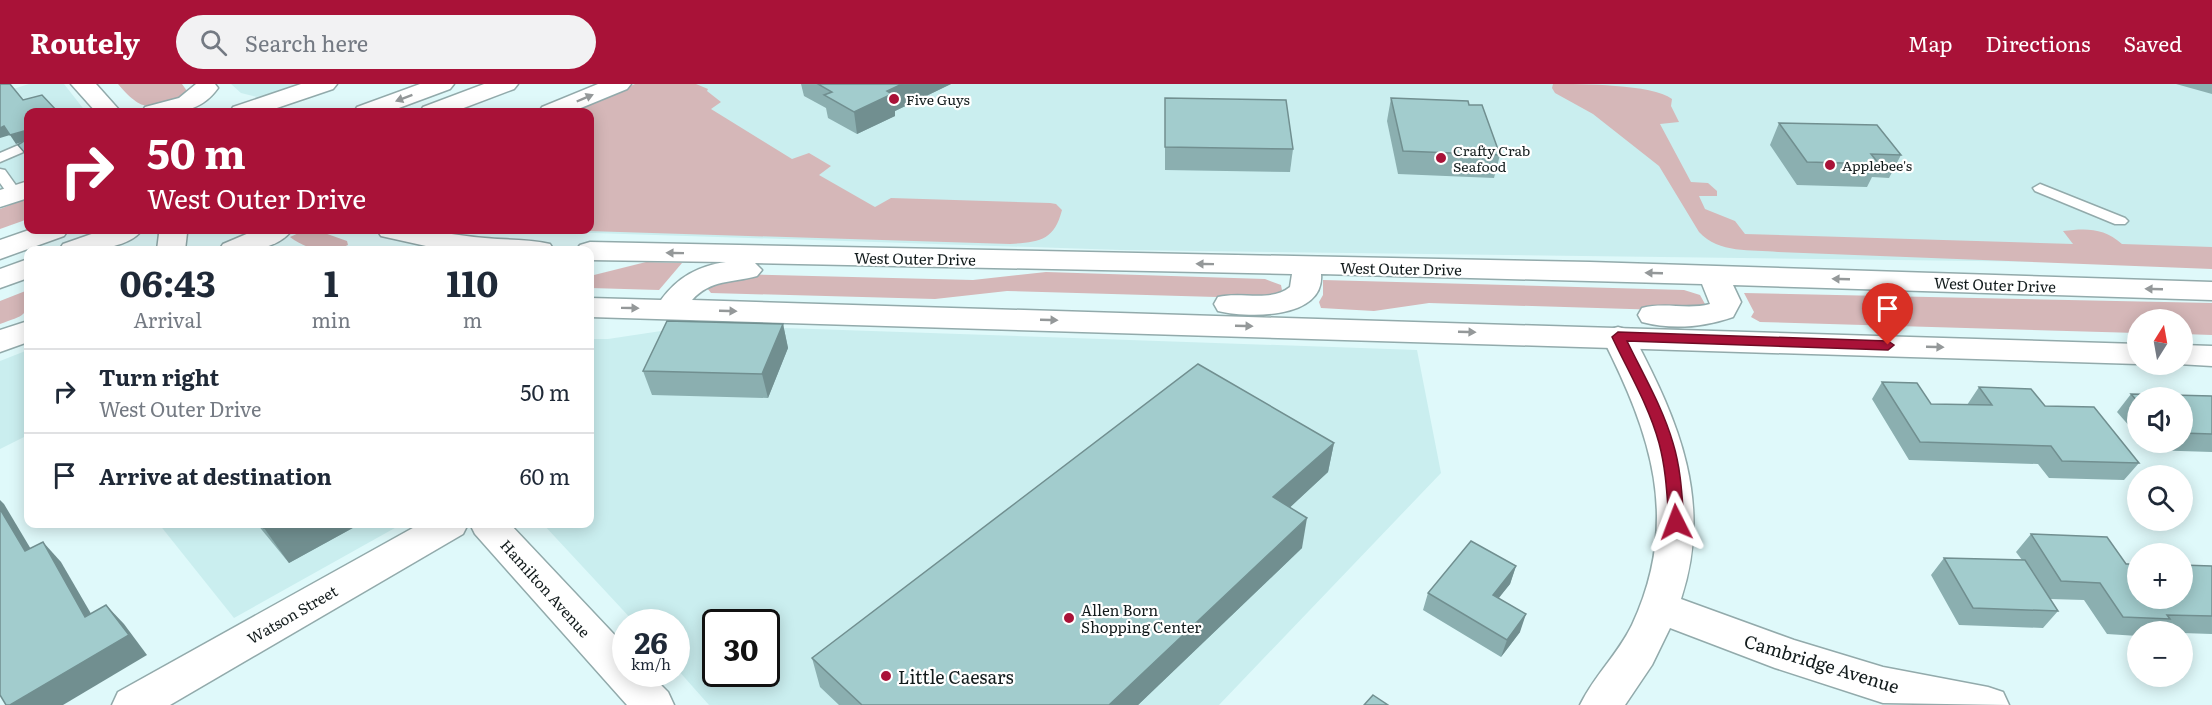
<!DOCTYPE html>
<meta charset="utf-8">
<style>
:root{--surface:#fff;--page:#f2f2f3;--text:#1f2937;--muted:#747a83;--line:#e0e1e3;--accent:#a91238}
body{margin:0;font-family:Literata,serif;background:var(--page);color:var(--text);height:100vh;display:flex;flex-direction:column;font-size:22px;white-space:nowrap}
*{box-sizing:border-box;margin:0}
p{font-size:20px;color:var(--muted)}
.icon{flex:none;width:33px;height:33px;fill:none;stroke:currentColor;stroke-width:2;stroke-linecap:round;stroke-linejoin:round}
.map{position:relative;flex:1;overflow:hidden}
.details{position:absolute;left:24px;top:162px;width:570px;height:282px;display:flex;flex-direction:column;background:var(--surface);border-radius:12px;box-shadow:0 3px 15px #0003}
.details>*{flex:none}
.hud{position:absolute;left:24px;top:24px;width:570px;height:126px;border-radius:12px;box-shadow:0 3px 15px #0003;background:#a91238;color:#fff;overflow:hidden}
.needle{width:39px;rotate:11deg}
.buttons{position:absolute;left:2127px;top:225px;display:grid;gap:12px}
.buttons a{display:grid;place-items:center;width:66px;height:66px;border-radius:50%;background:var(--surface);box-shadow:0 3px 15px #0003;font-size:30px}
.speed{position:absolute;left:612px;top:525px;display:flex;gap:12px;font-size:30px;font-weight:700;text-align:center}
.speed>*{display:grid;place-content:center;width:78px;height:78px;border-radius:50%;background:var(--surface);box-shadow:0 3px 15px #0003;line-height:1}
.speed small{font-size:15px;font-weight:400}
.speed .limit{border:3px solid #111;border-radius:9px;background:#fff;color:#111}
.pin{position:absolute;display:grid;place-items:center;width:51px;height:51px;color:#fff;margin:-62px -26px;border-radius:50% 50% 50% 0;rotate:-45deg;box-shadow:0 0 6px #0007}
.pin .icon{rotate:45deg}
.me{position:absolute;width:66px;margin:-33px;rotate:357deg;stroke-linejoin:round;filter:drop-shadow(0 0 4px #0008)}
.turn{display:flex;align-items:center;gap:21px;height:126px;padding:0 24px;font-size:27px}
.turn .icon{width:78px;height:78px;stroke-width:2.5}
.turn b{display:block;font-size:42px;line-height:51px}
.eta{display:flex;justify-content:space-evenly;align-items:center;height:102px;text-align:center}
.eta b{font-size:36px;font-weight:700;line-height:42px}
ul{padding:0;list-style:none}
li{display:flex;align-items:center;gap:18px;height:84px;padding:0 24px;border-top:2px solid var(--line)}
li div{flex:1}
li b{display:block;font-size:22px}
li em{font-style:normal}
header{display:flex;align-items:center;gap:36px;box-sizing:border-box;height:84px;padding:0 30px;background:var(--accent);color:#fff}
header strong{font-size:28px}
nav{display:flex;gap:33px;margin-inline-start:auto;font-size:21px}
.search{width:420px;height:54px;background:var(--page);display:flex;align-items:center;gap:15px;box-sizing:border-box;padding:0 21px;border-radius:33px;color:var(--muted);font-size:22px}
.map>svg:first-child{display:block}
.built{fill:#caeeef;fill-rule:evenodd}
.green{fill:#d5b7b8}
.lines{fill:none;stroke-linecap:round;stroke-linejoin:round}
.lane-casing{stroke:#92aaab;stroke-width:3}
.street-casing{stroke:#92aaab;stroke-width:3}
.secondary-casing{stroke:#92aaab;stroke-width:3}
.highway-casing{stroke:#92aaab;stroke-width:3}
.lane{fill:#fff;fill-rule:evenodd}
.street{fill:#fff;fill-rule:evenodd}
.secondary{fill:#fff;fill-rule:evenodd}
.highway{fill:#fff;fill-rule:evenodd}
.wall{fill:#8bafb0}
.shaded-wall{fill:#718f90}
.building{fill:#a2cccd;stroke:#718f90;stroke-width:1.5}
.oneway{fill:#949899}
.route{fill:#a91238;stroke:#6e0c24;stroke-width:1.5}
.poi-dot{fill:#a91238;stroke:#fff;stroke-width:2}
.labels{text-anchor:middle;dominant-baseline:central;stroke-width:4.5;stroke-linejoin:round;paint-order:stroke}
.far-poi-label{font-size:14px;fill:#121b1c;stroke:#fff;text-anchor:start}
.street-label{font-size:15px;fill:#121b1c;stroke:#fff}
.poi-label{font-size:15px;fill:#121b1c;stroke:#fff;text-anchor:start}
.near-street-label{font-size:18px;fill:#121b1c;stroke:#fff}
.near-poi-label{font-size:18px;fill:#121b1c;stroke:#fff;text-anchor:start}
</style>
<header>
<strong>Routely</strong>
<div class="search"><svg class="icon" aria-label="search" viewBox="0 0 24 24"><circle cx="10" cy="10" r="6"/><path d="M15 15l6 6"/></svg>Search here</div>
<nav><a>Map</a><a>Directions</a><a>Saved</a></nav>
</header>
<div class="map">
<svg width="2212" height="621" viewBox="0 0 2212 621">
<rect width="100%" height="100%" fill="#dff9fa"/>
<!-- built -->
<g class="built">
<polygon points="29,0 64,0 86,28 28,28 28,95 0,105 0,9"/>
<polygon points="231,0 308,0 257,13 241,9"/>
<polygon points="641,0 2212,0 2212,180 1121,166 504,146 590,146 590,28"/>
<path d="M701,241L1417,266L1441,389L1219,621H709L677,585L676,538H634L543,440H590V255H608ZM716,538H766V590H716Z"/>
<polygon points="28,266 28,351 0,365 0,277"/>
<polygon points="159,440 402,440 234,534"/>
</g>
<!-- green -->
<g class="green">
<path d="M118,0H182L187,7L183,14C149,25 143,29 118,0Z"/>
<path d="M635,0H696L708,5L707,7L721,18L711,25L792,75L809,69L831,82L819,91L875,123L891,114L1050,119L1056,120L1062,126C1054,157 1039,158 1010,160L556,146H590V28H569Z"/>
<path d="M1553,0C1581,0 1652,0 1672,15L1671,22L1679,38L1660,40L1691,98L1708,99L1717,107V112H1699L1705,125L1735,137L1745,150L2073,160L2063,147C2087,144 2104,144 2122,160L2212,163V185L1778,168C1751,165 1719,170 1699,148L1659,82L1593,30L1555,9L1552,4Z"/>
<polygon points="28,114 28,135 0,145 0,125"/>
<path d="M305,146H316L347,157L348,161C329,171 307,166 290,153Z"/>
<polygon points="646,178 682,179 659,206 590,204 590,192"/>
<polygon points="1046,188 1265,195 1281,201 1282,206 1276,211 1251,214 1007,207 935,215 711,209 707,204 732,190 973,196"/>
<polygon points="1323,196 1684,206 1700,211 1705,220 1695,227 1429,219 1374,227 1321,224 1319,218 1323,211"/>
<path d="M28,206C29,233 24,231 0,240V217Z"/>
<polygon points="1744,209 2212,219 2212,251 2183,250 2182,236 2138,236 2137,249 1760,238 1751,233 1754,228"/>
</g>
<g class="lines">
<!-- lane casing -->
<g class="lane-casing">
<g id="lane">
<polygon points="28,57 28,66 0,78 0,69"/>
<polygon points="0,85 5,86 20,107 22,110 20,113 10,113 0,99"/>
<polygon points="2040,100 2125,134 2128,137 2125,140 2115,140 2035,107 2033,104"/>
</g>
</g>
<!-- street casing -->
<g class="street-casing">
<g id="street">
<path d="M1618,243L1629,246L1634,253C1679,338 1713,418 1681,515L1794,556L1883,583L1988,603L2003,608L2009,621L1883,619L1775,584L1670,544L1652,581L1625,621H1580C1594,592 1618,570 1632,541C1681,436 1651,350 1602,253L1607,246Z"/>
<polygon points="420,440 468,440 463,450 170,621 112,621 118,608"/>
<polygon points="470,440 510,440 626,563 626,590 650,590 668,608 674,621 627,621 475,450"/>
</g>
</g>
<!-- secondary casing -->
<g class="secondary-casing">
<g id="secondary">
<polygon points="71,0 96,0 121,28 96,28"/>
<path d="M196,0H215L218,4C200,30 170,31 142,28L145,23L179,14Z"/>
<polygon points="301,0 337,0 333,5 265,28 230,28 233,23"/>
<polygon points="598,0 631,0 627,5 571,28 539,28 542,23"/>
<polygon points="28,97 28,114 0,123 0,106"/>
<polygon points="156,146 185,146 187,149 185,166 157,166 159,150"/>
<path d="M256,146H292C277,167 241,168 219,166L223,160Z"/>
<path d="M377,146C413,142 449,151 485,154C506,156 529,155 550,160L554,166H444L381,152Z"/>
<path d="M590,158L1590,178L2212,198V216L1733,201L1741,218L1733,233C1704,243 1672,246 1642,238L1638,231L1642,224C1664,218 1688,226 1710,220L1702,200L1321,190C1325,236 1247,234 1218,227L1214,220L1218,213C1241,207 1270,219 1290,203L1292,190L755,179L762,186L757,192C732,199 711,195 692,216L2138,260V280L590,233V214L661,216C678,193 698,182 726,178L590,176V166H576L580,161Z"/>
<polygon points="28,237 28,258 0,268 0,246"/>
<polygon points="2182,261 2212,262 2212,282 2178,280 2182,280"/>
</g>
</g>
<!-- highway casing -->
<g class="highway-casing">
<g id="highway">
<polygon points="420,0 454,0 450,5 388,28 354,28 357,23"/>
<polygon points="484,0 518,0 514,5 453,28 420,28 423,23"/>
<polygon points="29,146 68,146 64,152 0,175 0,156"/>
<path d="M103,146H142C128,166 81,168 59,166L63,160Z"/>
<polygon points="28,175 28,194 0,204 0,185"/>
</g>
</g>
<!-- lane -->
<use href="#lane" class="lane"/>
<!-- street -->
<use href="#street" class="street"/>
<!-- secondary -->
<use href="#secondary" class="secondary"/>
<!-- highway -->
<use href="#highway" class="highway"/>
</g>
<!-- wall -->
<g class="wall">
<polygon points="801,0 951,0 895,27 895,32 857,50 828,34 826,24 804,12"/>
<polygon points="2176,0 2212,0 2212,10"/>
<polygon points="1165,14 1293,65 1290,88 1165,86"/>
<polygon points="1391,14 1469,21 1500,71 1494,94 1398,90 1387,37"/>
<polygon points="1779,39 1901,71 1889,94 1872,93 1867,103 1797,101 1770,61"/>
<polygon points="783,240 788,264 768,314 652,311 643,287"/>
<polygon points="1882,298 1931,320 1967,321 1979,303 2045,322 2139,379 2124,396 2049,394 2038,380 1909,376 1872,315"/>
<polygon points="2131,310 2212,312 2212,368 2149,366 2142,358 2182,358 2182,314 2138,314 2138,352 2117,328"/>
<polygon points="1334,359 1328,388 1290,423 1302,464 1138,621 839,621 820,603 812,574"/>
<polygon points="257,440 360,440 289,479"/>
<polygon points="2031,450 2126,480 2212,482 2212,550 2182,549 2182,548 2138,548 2138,552 2107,550 2084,516 2050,515 2058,527 2043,544 1959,541 1931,491 1944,474 2022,476 2016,468"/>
<polygon points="1516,482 1510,500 1498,514 1520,548 1501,573 1423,526 1428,509"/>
</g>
<!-- shaded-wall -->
<g class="shaded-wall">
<polygon points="902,0 951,0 895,27 895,32 857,50 854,28 887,7"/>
<polygon points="4,42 10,51 0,54 0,44"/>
<polygon points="24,47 28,56 16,60 10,51"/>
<polygon points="28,67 28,75 24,68"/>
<polygon points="783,240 788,264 768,314 762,290"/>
<polygon points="1334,359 1328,388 1269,443 1273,413"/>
<polygon points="0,416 4,420 44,487 25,467 0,425"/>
<polygon points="1307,434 1302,464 1138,621 1109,621"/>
<polygon points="272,440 360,440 289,479 264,444"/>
<polygon points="43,458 61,478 104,552 85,533"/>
<polygon points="1516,482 1510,500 1487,529 1493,511"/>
<polygon points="106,521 124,540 147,571 63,621 10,621"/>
<polygon points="1526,530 1520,548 1501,573 1507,556"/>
</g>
<!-- building -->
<g class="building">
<polygon points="0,0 10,0 23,16 42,11 58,28 28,28 28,67 24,68 18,61 24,57 24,47 10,51 4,42 0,44"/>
<polygon points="818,0 902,0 887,7 892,10 854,28 824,11 832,8"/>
<polygon points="1165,14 1286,16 1293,65 1165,63"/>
<polygon points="1391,14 1468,17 1469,21 1482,21 1500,71 1403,67"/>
<polygon points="1779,39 1877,41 1901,71 1871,70 1879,80 1807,78"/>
<polygon points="667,237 783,240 762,290 643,287"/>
<polygon points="1198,280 1334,359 1273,413 1307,434 1109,621 862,621 812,574"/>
<polygon points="1882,298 1917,299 1931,320 1992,321 1979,303 2031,305 2045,322 2094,323 2139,379 2062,377 2051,362 1920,358"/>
<polygon points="2131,310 2212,312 2212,350 2182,349 2182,314 2138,314 2138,318"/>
<polygon points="0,425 25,467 43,458 85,533 106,521 129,551 10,621 6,621 0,611"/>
<polygon points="260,440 272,440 264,444"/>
<polygon points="2031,450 2107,453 2126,480 2138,480 2138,514 2182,514 2182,481 2212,482 2212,532 2167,531 2170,535 2123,533 2100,499 2061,497"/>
<polygon points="1471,457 1516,482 1493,511 1526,530 1507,556 1428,509"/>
<polygon points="1944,474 2025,476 2058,527 1973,524"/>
<polygon points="1373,611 1388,621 1364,621"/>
</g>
<!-- one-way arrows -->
<defs><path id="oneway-solid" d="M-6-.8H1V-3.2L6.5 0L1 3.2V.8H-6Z" transform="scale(1.5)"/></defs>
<g class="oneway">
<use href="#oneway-solid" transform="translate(404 14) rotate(159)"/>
<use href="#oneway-solid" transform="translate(585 14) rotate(-23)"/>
<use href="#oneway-solid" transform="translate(675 169) rotate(-179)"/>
<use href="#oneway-solid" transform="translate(1205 180) rotate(-179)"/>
<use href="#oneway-solid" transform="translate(1654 189) rotate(-178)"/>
<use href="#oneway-solid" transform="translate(1841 195) rotate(-178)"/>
<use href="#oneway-solid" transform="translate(2154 205) rotate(-178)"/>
<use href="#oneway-solid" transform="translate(630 224) rotate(1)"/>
<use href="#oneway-solid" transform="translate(728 227) rotate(2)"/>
<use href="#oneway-solid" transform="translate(1049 236) rotate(2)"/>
<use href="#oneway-solid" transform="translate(1244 242) rotate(2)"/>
<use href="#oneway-solid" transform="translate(1467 248) rotate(2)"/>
<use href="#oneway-solid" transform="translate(1935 263) rotate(2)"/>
</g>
<!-- route -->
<path class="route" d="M1618,248L1888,257L1894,261L1888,266L1627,257C1643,290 1663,324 1673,359C1681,385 1682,411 1684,438L1676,444L1669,438C1667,411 1666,385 1659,359C1649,322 1628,287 1612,253Z"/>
<!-- markers -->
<g class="poi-dot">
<circle cx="894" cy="15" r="6"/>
<circle cx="1441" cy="74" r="6"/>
<circle cx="1830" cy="81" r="6"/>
<circle cx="1069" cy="534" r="6"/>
<circle cx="886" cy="592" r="6"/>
</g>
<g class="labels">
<!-- far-poi labels -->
<g class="far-poi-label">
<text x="906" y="15">Five Guys</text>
<text x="1453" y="66">Crafty Crab<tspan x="1453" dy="16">Seafood</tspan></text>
<text x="1842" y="81">Applebee's</text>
</g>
<!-- street labels -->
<g class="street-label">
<text transform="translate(915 174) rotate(1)">West Outer Drive</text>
<text transform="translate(1401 184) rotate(1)">West Outer Drive</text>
<text transform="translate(1995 200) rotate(2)">West Outer Drive</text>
<text transform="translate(546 504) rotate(48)">Hamilton Avenue</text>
<text transform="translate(292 530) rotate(-30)">Watson Street</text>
</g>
<!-- poi labels -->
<g class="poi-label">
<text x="1081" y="525">Allen Born<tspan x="1081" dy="17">Shopping Center</tspan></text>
</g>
<!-- near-street labels -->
<g class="near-street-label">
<text transform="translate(1822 579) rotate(17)">Cambridge Avenue</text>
</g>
<!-- near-poi labels -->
<g class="near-poi-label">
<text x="898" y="592">Little Caesars</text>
</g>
</g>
</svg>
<div class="buttons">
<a><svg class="needle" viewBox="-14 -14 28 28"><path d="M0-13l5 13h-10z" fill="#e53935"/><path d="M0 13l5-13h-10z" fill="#747a83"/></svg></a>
<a><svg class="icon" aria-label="sound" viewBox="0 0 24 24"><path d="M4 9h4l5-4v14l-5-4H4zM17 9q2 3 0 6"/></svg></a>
<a><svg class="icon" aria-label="search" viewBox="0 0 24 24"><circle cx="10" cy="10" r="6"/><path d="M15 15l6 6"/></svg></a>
<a>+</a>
<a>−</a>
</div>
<div class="speed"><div>26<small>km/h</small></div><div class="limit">30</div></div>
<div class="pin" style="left:1888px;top:261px;background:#d93025"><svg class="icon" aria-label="arrive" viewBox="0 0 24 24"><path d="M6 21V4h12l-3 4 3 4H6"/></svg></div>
<svg class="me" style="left:1676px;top:438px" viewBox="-20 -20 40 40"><path d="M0-17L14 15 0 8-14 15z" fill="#a91238" stroke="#fff" stroke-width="4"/></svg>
<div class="hud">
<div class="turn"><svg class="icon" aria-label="right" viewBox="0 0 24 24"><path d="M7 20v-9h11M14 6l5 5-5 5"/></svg><div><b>50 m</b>West Outer Drive</div></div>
</div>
<section class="details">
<div class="eta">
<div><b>06:43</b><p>Arrival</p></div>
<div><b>1</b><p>min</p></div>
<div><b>110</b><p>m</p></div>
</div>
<ul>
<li><svg class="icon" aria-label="right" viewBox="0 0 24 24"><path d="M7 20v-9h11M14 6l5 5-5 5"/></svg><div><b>Turn right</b><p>West Outer Drive</p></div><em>50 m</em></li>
<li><svg class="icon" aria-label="arrive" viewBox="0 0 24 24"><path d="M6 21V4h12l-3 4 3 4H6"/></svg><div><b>Arrive at destination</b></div><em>60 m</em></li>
</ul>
</section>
</div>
